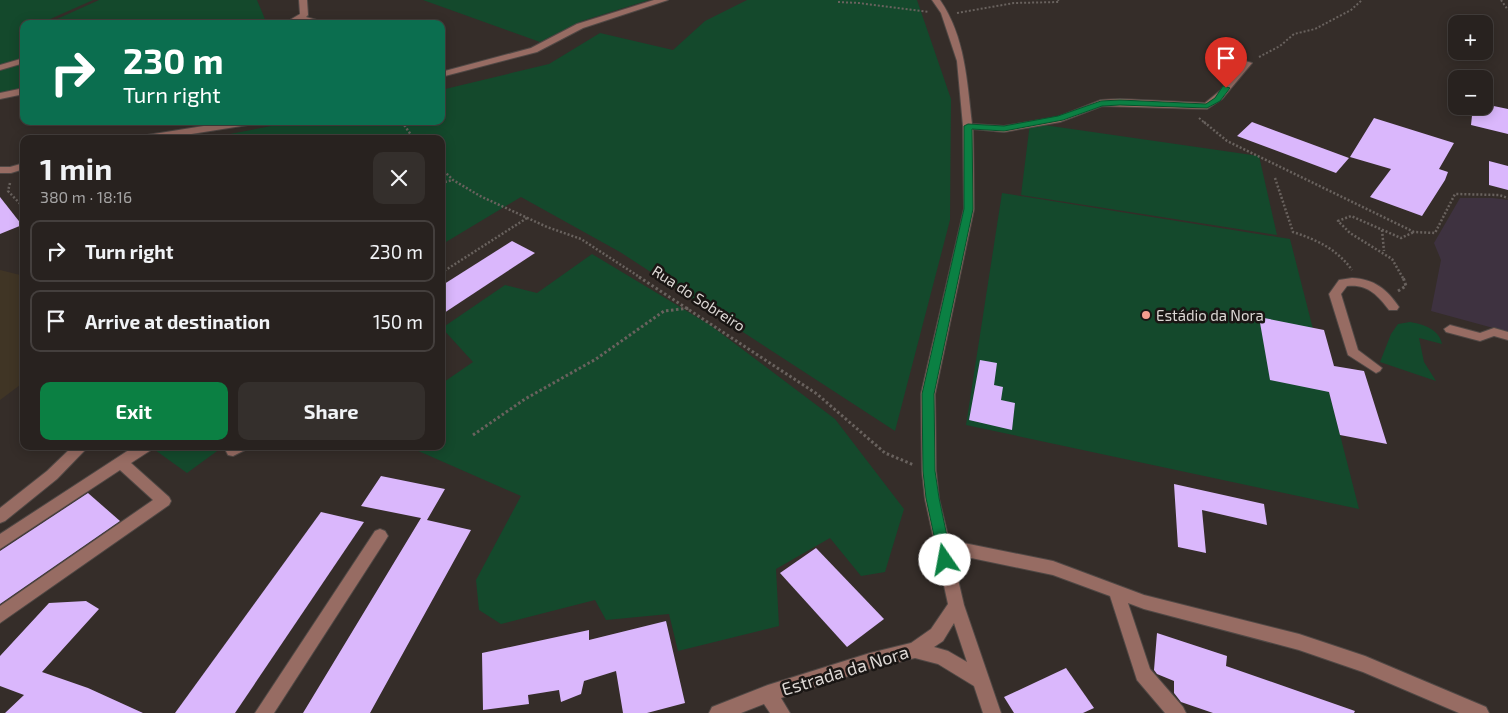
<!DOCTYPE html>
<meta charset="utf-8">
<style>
:root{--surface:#28221f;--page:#342f2c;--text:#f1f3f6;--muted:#a5a4a4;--line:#443f3d;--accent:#0b8043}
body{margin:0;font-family:"Exo 2",sans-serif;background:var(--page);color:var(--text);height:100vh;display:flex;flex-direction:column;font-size:19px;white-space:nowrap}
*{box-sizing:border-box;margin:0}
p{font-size:16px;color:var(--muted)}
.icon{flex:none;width:28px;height:28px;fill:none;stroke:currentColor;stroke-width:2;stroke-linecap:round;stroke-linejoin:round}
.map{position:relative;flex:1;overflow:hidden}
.drawer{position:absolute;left:20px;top:135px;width:425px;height:315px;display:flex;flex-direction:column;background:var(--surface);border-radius:10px;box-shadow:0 2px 12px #0003,0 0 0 1px var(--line)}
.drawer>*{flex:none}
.guide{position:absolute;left:20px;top:20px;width:425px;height:105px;border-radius:10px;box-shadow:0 2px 12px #0003,0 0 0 1px var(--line);background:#0b6e4f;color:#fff;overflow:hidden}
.controls{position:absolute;left:1448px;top:15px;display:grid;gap:10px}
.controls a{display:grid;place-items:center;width:45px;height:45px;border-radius:10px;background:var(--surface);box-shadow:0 2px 12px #0003,0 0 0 1px var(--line);font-size:25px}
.pin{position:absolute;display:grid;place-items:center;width:42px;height:42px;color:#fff;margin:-51px -21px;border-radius:50% 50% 50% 0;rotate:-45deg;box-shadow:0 0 5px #0007}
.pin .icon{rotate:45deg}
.me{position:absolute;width:55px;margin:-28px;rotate:348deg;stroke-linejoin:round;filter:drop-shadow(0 0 4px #0008)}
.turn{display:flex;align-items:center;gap:18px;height:105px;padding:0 20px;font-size:22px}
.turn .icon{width:65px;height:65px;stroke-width:2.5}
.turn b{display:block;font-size:35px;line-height:42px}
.round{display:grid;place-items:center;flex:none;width:52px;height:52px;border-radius:10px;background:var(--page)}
.summary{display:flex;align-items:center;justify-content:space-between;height:85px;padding:0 20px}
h1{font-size:30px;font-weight:700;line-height:38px}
.primary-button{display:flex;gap:10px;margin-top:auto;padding:10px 20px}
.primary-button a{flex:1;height:58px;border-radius:10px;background:var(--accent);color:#fff;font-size:20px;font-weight:700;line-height:58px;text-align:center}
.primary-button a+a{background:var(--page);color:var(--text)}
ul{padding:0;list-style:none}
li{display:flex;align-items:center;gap:15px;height:62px;margin:0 10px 8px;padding:0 10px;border:2px solid var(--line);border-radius:10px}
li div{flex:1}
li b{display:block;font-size:19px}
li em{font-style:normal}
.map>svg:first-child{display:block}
.commercial{fill:#403525}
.industrial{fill:#3e3240}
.green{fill:#14492c}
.building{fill:#dab7fc}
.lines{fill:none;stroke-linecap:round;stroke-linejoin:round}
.minor-casing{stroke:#504845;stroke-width:2}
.path-far2{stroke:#69625e;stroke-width:2;stroke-dasharray:2 2;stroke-linecap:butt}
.path-far1{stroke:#69625e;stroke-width:2.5;stroke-dasharray:2 2;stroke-linecap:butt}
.path{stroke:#69625e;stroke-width:3;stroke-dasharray:2.5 2.5;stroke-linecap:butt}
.minor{fill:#976c63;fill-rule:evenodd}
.route{fill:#0b8043;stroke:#07532c}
.poi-dot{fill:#f59d8e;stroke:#1a1614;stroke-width:2}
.labels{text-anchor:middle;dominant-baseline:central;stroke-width:5;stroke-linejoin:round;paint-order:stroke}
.street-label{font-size:15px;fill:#ddd8d5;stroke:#1a1614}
.poi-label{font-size:15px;fill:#ddd8d5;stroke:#1a1614;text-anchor:start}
.near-street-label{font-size:18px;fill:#ddd8d5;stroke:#1a1614}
</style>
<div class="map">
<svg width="1508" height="713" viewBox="0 0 1508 713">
<rect width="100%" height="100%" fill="#352d29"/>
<!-- commercial -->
<polygon class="commercial" points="0,270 24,276 24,382 0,400"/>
<!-- industrial -->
<polygon class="industrial" points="1460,198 1493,198 1508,200 1508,332 1431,311 1441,260 1434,243"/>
<!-- green -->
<g class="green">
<polygon points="0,0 93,0 39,24 24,24 24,30 18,33 24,32 24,87 0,93"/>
<polygon points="99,0 257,0 267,24 46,24"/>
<polygon points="423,0 649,0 582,21 540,42"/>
<polygon points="747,0 917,0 951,99 950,220 895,431 620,252 521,197 441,245 441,139 204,139 297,121 441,121 441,90 549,64 600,33 673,50 705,21"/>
<polygon points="1030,123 1259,156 1277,235 1021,195"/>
<polygon points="1002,193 1290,239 1359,509 966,425"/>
<polygon points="592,254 710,325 835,419 904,509 885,572 861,576 830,538 776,569 779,626 678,651 669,614 606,620 595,600 501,624 479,610 476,580 521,496 407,446 441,446 441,384 473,362 442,328 505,285 537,293"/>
<path d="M1410,322C1423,324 1439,329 1442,344L1419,338L1424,362L1436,381L1380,362L1391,334L1398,324Z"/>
<polygon points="160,446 224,446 187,473 155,450"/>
</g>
<!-- building -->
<g class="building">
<polygon points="1484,104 1508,109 1508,134 1471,125 1473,106 1484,106"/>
<polygon points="1374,118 1454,143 1439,169 1448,172 1445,180 1422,216 1370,197 1391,169 1350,157"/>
<polygon points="1252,122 1276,131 1349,158 1336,173 1237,136"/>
<polygon points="1489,161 1508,166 1508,190 1489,185"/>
<polygon points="0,197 22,225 0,234"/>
<polygon points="512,241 535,253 441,315 441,286"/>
<polygon points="1259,317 1324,330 1334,366 1364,371 1387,444 1340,435 1329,392 1270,380"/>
<polygon points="980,360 997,363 994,385 1003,387 1001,400 1015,403 1012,430 969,420"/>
<polygon points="381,476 445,489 427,520 471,530 370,713 303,713 421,518 361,506"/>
<polygon points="1174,484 1264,504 1267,525 1202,510 1206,553 1178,547"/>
<polygon points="88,493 120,521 0,604 0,551"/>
<polygon points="321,512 364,522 235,713 175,713"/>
<polygon points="816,548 884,619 847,647 780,573"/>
<polygon points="86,601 99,609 42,672 88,688 143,713 5,713 24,695 0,686 0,656 49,603"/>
<polygon points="666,621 685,703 647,713 623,713 616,671 584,681 581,694 561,702 559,690 528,695 529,704 483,710 482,653 589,630 589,640"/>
<polygon points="1157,633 1227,656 1226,666 1355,711 1354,713 1213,713 1181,702 1174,693 1174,681 1157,674 1154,670"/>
<polygon points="1066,668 1094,708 1083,713 1014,713 1004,697"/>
</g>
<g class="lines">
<!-- minor casing -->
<g class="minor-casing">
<g id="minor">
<polygon points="299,0 307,0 308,15 306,17 331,24 315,24 300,20 293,24 283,24 300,14"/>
<polygon points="654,0 668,0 583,28 537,52 441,77 441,72 531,48 577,24"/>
<path d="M932,0H940C965,36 967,81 972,124L1004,126L1058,117L1101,100L1120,99L1205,103L1221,90L1245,61L1252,63L1222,99L1207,109L1102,106L1060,122L1004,132L973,129L974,209L935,394L936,471L939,499L949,540L1053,561L1144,595L1299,634L1365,656L1486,707L1489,713H1459L1363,672L1299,650L1144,609L1128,603L1150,669L1183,707L1186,713H1165L1137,680L1110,596L1053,575L952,554L964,605L1001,713H983L974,686L938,664L915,658L870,669L781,698L790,713H770L764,704L741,713H709L712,707L768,685L870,653L911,643L931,629L948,604L925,499L922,471L921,394L964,209L963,126L957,61L941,13ZM954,623L967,662L948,651L934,647L943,641Z"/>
<polygon points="24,58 24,63 0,70 0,65"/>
<polygon points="24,88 24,94 0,99 0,93"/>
<polygon points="235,121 258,121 254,124 160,139 137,139 141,136"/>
<polygon points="24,163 24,169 11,173 0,173 0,167 10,167"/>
<path d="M1352,278C1374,279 1387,289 1399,307L1397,310H1389C1377,294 1367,284 1347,286L1341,294L1358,350L1382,368L1380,371L1376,373L1348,355L1329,294L1339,280Z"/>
<polygon points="1450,325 1480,333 1494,328 1508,332 1508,340 1494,336 1480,341 1446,332 1444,329"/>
<polygon points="73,446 89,446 57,479 5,521 0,523 0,508 47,471"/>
<polygon points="135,446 153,446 151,450 131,463 169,497 171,501 169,505 0,623 0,606 153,500 120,470 0,549 0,534"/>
<polygon points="229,446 247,446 245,450 233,456 228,455 226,451"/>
<polygon points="380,529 385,531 388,536 385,541 274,713 255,713 375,531"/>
</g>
</g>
<!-- path-far2 -->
<g class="path-far2">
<polyline points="1501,0 1508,10"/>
<polyline points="838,2 859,3 929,12"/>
<polyline points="957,13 1014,3 1059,2 1058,0"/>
<polyline points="1259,57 1280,46 1294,34 1315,29 1351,10 1362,0"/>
<polyline points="1199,118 1206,124"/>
<polyline points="401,121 403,124"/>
</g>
<!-- path-far1 -->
<g class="path-far1">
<polyline points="402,122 414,139"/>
<polyline points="1204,122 1227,141 1414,232 1435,233 1455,194 1499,195 1508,198"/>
<polyline points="441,168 453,180 480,196 547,227 581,239 641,278"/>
<path d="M1275,178L1293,232C1317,240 1337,249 1352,270"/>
<polyline points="10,183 8,191 24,208"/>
<polyline points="441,183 453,180"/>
<polyline points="1382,230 1384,251"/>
<polyline points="441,273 527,218"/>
<polyline points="1403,278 1392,259 1350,233 1338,221 1351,216 1401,238 1414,232"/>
</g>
<!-- path -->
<g class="path">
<polyline points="639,277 817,394 885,453 914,465"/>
<polyline points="1398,291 1406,286 1403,277"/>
<polyline points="473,435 525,399 596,359 664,311 690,308"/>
</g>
<!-- minor -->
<use href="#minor" class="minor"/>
</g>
<!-- route -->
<polygon class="route" points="1223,86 1230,88 1220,101 1207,108 1120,105 1102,106 1063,120 1004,131 972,129 973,209 934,394 935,471 939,498 952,560 950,564 945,566 940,564 926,498 923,471 922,394 964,209 964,126 968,124 1004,126 1058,116 1101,101 1120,100 1206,104 1215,98"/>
<!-- markers -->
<circle class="poi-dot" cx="1146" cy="315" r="5"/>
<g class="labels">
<!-- street labels -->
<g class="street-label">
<text transform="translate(699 298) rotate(33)">Rua do Sobreiro</text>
</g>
<!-- poi labels -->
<g class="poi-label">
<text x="1156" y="315">Estádio da Nora</text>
</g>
<!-- near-street labels -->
<g class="near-street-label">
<text transform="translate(845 670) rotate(-17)">Estrada da Nora</text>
</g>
</g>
</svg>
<div class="controls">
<a>+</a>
<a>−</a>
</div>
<div class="pin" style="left:1226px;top:88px;background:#d93025"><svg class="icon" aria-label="arrive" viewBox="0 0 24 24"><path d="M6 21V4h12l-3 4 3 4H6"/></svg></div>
<svg class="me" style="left:945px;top:560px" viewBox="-20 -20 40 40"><circle r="19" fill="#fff"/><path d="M0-13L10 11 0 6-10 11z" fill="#0b8043"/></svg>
<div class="guide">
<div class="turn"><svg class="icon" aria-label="right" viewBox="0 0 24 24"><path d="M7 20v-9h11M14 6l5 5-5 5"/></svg><div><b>230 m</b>Turn right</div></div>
</div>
<section class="drawer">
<div class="summary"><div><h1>1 min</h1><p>380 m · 18:16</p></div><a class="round"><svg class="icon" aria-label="close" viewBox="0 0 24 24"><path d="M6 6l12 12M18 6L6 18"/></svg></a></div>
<ul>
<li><svg class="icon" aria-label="right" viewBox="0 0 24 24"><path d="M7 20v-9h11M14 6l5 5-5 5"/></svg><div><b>Turn right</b></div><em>230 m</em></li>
<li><svg class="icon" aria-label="arrive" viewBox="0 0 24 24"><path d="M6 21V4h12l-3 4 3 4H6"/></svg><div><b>Arrive at destination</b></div><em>150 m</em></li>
</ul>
<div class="primary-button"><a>Exit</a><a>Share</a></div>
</section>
</div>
